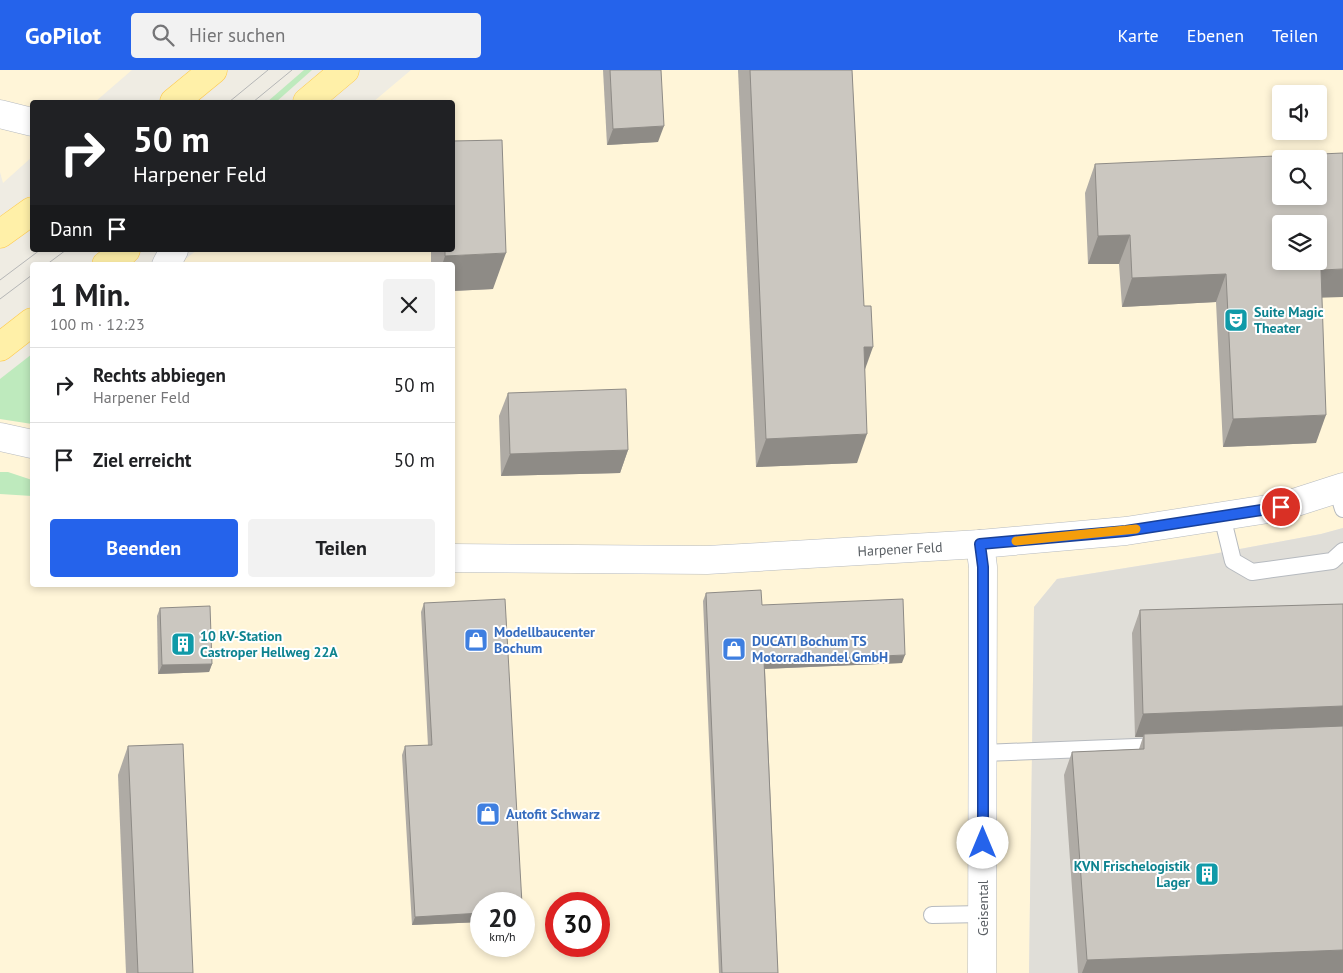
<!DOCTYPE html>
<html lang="de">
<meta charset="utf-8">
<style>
:root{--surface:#fff;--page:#f2f2f2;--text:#202124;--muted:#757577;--line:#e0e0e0;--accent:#2563eb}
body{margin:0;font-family:"PT Sans",sans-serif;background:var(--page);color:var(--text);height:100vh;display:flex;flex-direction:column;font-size:19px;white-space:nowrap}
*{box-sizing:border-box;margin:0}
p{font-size:16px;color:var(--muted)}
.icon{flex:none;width:28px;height:28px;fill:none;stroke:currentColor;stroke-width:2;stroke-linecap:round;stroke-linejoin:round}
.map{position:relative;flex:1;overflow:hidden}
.side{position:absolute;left:30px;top:192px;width:425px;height:325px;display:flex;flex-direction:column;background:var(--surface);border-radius:5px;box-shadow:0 2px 8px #0003}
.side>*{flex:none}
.guide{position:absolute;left:30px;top:30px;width:425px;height:152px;border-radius:5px;box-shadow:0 2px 8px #0003;background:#202124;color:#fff;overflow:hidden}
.fabs{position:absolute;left:1272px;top:15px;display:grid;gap:10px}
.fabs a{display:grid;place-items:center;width:55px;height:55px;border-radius:5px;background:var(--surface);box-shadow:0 2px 8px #0003;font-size:25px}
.speed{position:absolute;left:470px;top:822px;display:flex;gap:10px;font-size:25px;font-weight:700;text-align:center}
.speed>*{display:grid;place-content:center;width:65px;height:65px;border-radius:50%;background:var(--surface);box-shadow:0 2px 8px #0003;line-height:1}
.speed small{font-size:12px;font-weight:400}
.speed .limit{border:8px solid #d22;background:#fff;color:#111}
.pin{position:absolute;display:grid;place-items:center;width:42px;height:42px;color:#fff;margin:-21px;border:2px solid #fff;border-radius:50%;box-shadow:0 1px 5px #0007}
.me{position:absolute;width:55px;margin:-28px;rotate:0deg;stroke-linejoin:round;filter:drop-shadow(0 0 4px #0008)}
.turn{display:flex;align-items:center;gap:18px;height:105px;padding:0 20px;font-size:22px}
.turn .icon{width:65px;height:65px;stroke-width:2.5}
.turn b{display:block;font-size:35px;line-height:42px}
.then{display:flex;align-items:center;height:48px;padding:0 20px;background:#0003;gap:10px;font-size:19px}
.round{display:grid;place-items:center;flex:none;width:52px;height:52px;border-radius:5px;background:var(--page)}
.head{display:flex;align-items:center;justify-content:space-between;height:85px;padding:0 20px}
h1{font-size:30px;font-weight:800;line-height:38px}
.action{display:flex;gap:10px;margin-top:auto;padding:10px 20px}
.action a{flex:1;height:58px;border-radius:5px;background:var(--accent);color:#fff;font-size:20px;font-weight:800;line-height:58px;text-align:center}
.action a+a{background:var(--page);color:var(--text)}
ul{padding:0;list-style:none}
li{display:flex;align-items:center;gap:15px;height:75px;padding:0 20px;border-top:1px solid var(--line)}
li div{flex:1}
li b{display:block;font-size:19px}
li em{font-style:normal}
header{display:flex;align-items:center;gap:30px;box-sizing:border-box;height:70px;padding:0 25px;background:var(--accent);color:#fff}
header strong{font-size:24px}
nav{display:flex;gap:28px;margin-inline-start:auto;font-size:18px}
.search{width:350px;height:45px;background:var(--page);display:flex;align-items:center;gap:12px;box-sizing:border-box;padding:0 18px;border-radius:5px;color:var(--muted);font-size:19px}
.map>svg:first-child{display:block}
.commercial{fill:#fff5d8;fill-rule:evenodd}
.industrial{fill:#e0ded8}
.green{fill:#beeabd}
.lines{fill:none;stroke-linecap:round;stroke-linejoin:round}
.lane-casing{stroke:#b6babf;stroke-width:18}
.street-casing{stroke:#b6babf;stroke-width:29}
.primary-casing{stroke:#ffca4c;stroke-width:29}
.lane{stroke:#fff;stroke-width:16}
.street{stroke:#fff;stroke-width:28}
.primary{stroke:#fff0a8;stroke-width:28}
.tram{stroke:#b5b6b6;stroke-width:1}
.wall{fill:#afaba5}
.shaded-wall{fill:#8e8b86}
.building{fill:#cbc7c0;stroke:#8e8b86;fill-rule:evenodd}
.route-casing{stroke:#184099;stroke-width:12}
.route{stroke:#2563eb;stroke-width:9}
.slow{stroke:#f59e0b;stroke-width:9}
.labels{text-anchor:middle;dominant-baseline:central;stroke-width:4;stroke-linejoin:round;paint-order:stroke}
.culture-label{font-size:14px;font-weight:bold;fill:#0d838f;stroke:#fff;text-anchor:start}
.street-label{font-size:14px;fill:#5b6065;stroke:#fff}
.shop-label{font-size:14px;font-weight:bold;fill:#366cbe;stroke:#fff;text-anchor:start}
</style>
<header>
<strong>GoPilot</strong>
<div class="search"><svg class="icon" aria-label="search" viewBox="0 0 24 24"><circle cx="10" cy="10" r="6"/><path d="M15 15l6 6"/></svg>Hier suchen</div>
<nav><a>Karte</a><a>Ebenen</a><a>Teilen</a></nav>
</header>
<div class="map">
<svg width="1343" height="903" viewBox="0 0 1343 903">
<rect width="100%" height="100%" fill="#efece3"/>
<!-- commercial -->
<g class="commercial">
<polygon points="0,0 132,0 95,32 32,32 32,87 3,113 0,102"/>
<path d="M411,0H1343V458L1321,464L1213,484L1057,509L1034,537L1029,903H0V341L32,315V515H452V195H178L197,180H452V32H373ZM1281,24H1319V61H1281ZM1281,89H1319V126H1281ZM1281,154H1319V191H1281ZM481,834H524V876H481ZM556,834H599V876H556Z"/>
</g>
<!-- industrial -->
<polygon class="industrial" points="1343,458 1343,903 1029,903 1034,537 1057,509 1213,484 1321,464"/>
<!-- green -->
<g class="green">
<polygon points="304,0 312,0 276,32 267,32"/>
<polygon points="32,284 32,354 0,349 0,309"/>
<polygon points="0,402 8,402 32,410 32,426 0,424"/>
</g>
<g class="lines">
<!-- lane casing -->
<g class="lane-casing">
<g id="lane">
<polyline points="1337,419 1343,439"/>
<polyline points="1222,446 1233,491 1252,502 1332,491 1343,481"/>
<polyline points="983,683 1161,676"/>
<polyline points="932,845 983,844"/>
</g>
</g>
<!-- street casing -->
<g class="street-casing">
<g id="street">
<polyline points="0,44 32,52"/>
<polyline points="166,195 174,180"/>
<polyline points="0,367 32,374"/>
<polyline points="980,474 983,497 982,903"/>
<polyline points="452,488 707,490 980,474 1126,461 1281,437 1343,417"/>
</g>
</g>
<!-- primary casing -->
<g class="primary-casing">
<g id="primary">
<polyline points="174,32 213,0"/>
<polyline points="307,32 345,0"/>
<polyline points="0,164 32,141"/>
<polyline points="106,195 126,180"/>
<polyline points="0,277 32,252"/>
</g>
</g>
<!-- lane -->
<use href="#lane" class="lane"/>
<!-- street -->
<use href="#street" class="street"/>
<!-- primary -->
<use href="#primary" class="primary"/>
<!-- tram -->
<g class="tram">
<polyline points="229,32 268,0"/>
<polyline points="253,32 292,0"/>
<polyline points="46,195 66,180"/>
<polyline points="0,210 40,180"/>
<polyline points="0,229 32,205"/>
</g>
</g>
<!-- wall -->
<g class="wall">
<polygon points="603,0 661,0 658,72 607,75"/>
<polygon points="738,0 852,0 865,299 857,393 756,397"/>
<polygon points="1095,94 1322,228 1316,373 1223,377 1216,232 1122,237 1119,194 1088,194 1085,123"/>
<polygon points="431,180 452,180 493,219 452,221 452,195 431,195"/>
<polygon points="508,323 628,380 620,403 501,406 499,346"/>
<polygon points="706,523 902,593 765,599 778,903 719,903 703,531"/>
<polygon points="424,533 481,834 481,852 412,855 402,685 405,676 428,676 421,542"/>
<polygon points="1343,534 1343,903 1078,903 1064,705 1072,682 1139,679 1143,667 1135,667 1132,563 1140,540"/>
<polygon points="160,538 212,594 209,602 158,604 157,546"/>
<polygon points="128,676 193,903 126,903 118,705"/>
</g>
<!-- shaded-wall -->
<g class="shaded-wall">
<polygon points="664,56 658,72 607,75 613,59"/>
<polygon points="1130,165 1119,194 1088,194 1098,166"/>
<polygon points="506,183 493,219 452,221 452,195 442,195 445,186"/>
<polygon points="1343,199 1343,227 1311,228 1321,200"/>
<polygon points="1226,204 1216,232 1122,237 1132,208"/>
<polygon points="864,277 873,277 863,305"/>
<polygon points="1326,345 1316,373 1223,377 1233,349"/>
<polygon points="867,364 857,393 756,397 766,369"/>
<polygon points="628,380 620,403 501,406 510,384"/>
<polygon points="905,585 902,593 761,599 764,591"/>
<polygon points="212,594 209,602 158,604 162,595"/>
<polygon points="1343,636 1343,657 1144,664 1143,667 1135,667 1143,644"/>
<polygon points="481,843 481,852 412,855 415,847"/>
<polygon points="1343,880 1343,903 1082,903 1087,890"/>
</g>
<!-- building -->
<g class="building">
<polygon points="610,0 661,0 664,56 613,59"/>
<polygon points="750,0 852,0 864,236 871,236 873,277 864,277 867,364 766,369"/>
<polygon points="502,70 506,183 445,186 445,180 452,180 452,71"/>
<path d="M1343,83V199L1321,200L1326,345L1233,349L1226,204L1132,208L1130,165L1098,166L1095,94ZM1281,89H1319V126H1281ZM1281,154H1319V191H1281Z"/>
<polygon points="626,319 628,380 510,384 508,323"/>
<polygon points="761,520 762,535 903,529 905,585 764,591 778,903 722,903 706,523"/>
<polygon points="505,529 522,834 481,834 481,843 415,847 405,676 432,675 424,533"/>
<polygon points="1343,534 1343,636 1143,644 1140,540"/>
<polygon points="210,536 212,594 162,595 160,538"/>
<polygon points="1343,656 1343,880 1087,890 1072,682 1144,679 1144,664"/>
<polygon points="183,674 193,903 138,903 128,676"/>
</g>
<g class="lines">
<!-- route casing -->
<g class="route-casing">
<polyline id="route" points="983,773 983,497 980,474 1126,461 1281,437"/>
</g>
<!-- route -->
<use href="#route" class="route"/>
<!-- slow -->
<polyline class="slow" points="1016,471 1136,459"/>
</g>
<!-- icons -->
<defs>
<g id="theatre-square" transform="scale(1.25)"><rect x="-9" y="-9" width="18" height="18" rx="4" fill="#0f9aa8" stroke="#fff"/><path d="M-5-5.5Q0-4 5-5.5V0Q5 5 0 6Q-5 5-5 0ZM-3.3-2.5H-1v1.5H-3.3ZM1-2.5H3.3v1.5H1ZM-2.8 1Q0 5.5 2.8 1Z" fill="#fff"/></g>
<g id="shop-square" transform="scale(1.25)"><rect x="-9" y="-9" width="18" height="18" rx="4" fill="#3f7fe0" stroke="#fff"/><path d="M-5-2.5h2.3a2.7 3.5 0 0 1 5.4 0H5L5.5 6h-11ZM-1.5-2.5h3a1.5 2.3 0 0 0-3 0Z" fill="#fff"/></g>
<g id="building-square" transform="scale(1.25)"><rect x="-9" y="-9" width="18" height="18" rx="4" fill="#0f9aa8" stroke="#fff"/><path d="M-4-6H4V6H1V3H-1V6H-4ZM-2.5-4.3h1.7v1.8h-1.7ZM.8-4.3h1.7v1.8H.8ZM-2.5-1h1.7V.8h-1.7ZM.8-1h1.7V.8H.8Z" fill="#fff"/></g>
</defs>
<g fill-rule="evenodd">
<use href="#theatre-square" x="1236" y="250"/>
<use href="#shop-square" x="476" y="570"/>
<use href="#building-square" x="183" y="574"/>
<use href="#shop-square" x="734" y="579"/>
<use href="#shop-square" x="488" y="744"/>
<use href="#building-square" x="1207" y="804"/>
</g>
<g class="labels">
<!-- culture labels -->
<g class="culture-label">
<text x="1254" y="242">Suite Magic<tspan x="1254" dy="16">Theater</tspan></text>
<text x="200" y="566">10 kV-Station<tspan x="200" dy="16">Castroper Hellweg 22A</tspan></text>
<text x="1190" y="796" text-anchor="end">KVN Frischelogistik<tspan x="1190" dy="16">Lager</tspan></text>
</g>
<!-- street labels -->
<g class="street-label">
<text transform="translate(900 479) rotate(-3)">Harpener Feld</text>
<text transform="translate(983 838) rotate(-90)">Geisental</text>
</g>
<!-- shop labels -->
<g class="shop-label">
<text x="494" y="562">Modellbaucenter<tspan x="494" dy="16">Bochum</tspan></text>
<text x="752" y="571">DUCATI Bochum TS<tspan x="752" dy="16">Motorradhandel GmbH</tspan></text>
<text x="506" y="744">Autofit Schwarz</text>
</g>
</g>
</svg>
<div class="fabs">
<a><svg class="icon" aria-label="sound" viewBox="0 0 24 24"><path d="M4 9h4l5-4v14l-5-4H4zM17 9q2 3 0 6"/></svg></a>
<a><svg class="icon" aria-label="search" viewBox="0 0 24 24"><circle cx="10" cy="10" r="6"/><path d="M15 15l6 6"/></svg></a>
<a><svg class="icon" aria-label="layers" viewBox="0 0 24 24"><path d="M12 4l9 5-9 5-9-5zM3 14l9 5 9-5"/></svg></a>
</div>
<div class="speed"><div>20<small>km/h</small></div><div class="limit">30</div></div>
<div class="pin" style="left:1281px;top:437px;background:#d93025"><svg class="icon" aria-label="arrive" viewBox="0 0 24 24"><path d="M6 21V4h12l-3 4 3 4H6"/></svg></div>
<svg class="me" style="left:983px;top:773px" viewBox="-20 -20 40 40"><circle r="19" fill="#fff"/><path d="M0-13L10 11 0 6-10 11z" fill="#2563eb"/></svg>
<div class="guide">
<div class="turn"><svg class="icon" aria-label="right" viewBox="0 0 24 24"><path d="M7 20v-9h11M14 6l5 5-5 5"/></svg><div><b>50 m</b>Harpener Feld</div></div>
<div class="then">Dann<svg class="icon" aria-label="arrive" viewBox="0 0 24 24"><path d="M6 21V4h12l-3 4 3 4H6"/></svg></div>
</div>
<section class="side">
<div class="head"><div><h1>1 Min.</h1><p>100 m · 12:23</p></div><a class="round"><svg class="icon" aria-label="close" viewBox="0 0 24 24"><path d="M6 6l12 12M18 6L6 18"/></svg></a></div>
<ul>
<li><svg class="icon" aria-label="right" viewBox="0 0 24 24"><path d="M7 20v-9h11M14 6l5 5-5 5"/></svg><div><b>Rechts abbiegen</b><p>Harpener Feld</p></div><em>50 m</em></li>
<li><svg class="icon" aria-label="arrive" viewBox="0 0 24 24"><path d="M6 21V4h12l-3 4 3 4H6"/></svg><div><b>Ziel erreicht</b></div><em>50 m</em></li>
</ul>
<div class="action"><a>Beenden</a><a>Teilen</a></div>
</section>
</div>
